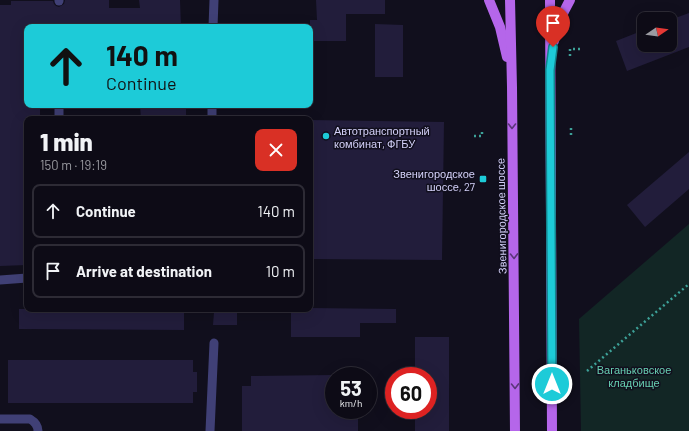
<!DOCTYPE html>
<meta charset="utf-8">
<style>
:root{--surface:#0d0b16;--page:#1b1923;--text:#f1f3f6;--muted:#9a9ba1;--line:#2d2b35}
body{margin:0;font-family:Barlow,sans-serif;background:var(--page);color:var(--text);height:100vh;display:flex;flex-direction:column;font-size:15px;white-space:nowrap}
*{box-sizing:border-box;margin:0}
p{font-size:13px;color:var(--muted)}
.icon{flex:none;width:22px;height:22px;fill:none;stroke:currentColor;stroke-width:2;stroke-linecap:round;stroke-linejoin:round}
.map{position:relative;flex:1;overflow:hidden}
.drawer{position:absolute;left:24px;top:116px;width:289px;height:196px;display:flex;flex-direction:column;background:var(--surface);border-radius:8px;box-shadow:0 4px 16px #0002,0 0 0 1px var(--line)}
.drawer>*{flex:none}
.banner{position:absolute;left:24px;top:24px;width:289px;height:84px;border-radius:8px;box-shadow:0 4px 16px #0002,0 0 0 1px var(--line);background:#1dcbd8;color:#111;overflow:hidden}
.needle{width:26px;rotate:77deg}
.buttons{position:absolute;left:637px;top:12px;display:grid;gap:8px}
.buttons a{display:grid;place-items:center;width:40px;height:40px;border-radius:8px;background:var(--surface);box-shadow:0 4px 16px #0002,0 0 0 1px var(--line);font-size:20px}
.speed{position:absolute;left:325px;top:367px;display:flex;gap:8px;font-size:20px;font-weight:700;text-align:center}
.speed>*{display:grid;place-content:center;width:52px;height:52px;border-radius:50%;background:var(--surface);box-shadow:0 4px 16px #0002,0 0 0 1px var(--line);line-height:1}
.speed small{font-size:10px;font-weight:400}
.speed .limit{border:6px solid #d22;background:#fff;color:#111}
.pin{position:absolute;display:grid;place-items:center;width:34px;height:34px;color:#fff;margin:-41px -17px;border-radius:50% 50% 50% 0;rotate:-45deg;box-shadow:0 0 4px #0007}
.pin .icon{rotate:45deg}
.me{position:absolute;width:44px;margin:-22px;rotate:0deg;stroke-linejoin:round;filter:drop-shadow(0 0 3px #0008)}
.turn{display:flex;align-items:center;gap:14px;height:84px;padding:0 16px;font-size:18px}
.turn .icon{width:52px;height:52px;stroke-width:2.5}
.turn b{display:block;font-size:28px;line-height:34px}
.round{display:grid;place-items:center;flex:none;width:42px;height:42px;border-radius:8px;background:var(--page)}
.head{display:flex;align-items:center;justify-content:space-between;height:68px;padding:0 16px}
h1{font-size:24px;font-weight:800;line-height:30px}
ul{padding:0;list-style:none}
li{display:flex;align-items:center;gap:12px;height:54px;margin:0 8px 6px;padding:0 8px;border:2px solid var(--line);border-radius:8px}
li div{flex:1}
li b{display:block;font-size:15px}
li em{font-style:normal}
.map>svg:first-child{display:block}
.green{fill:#122625}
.building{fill:#221d3b}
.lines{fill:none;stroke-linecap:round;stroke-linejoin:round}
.path{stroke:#3da198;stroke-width:2.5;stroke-dasharray:2 3;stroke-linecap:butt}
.lane{stroke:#404076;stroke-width:9}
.primary{stroke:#b566ea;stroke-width:10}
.oneway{stroke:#5b3679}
.route-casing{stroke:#13848c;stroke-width:10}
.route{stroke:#1dcbd8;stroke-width:7}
.poi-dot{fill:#1dcbd8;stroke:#110f1d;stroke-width:1.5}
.labels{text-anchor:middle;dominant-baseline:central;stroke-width:3;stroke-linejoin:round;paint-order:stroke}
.poi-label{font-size:11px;fill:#d4d1f9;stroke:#110f1d;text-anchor:start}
.street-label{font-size:11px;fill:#d4d1f9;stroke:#110f1d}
.park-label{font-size:11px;fill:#67ceb1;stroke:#110f1d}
</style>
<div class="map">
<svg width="689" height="431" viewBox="0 0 689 431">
<rect width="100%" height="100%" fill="#110f1d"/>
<!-- green -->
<polygon class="green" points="689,224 689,431 581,431 579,319"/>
<!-- building -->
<g class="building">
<polygon points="65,0 109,0 109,8 140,8 139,0 180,0 181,27 27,27 27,105 40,105 40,119 27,119 27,265 0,266 0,5 11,5 11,1 53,1 54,4 56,6 59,7 64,4"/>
<polygon points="316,0 385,0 385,14 346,14 346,41 310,41 310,20 317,20"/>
<polygon points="689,13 689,47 627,71 616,41 644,30 644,45 670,45 670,20"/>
<polygon points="375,24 403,25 403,77 375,77"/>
<polygon points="140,105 186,105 186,119 141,119"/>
<polygon points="310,120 444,122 442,260 310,259"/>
<polygon points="689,152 689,189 645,227 627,205"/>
<polygon points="310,308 396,309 396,323 360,323 360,337 291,337 291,309 310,309"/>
<polygon points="19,309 184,309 184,330 19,329"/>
<polygon points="214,312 237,312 237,325 213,325"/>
<polygon points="415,337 449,337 449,431 415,431 415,410 428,410 428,376 415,376"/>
<polygon points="8,360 193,360 193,372 197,372 197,392 193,392 193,403 8,403"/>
<polygon points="334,375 334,410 358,410 358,431 242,431 242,386 251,386 251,376"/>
</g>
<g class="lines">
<!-- path -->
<g class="path">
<polyline points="570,56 570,49 580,49"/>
<polyline points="571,128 571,136"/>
<polyline points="474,136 482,136 482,129"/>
<polyline points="587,371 689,284"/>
</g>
<!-- lane -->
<g class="lane">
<polyline points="59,1 59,0"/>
<polyline points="213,27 214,0"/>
<polyline points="59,105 59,119"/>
<polyline points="212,119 212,105"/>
<polyline points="0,280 27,278"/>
<path d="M0,419H30C35,422 38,425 38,431"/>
<polyline points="210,431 214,343"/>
</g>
<!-- primary -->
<g class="primary">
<polyline points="489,0 500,27 507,57"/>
<polyline points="510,0 512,87 515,431"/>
<polyline points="550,0 552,431"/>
<path d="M554,41C557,25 562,14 570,0"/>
</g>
</g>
<!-- one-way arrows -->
<defs><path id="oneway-chevron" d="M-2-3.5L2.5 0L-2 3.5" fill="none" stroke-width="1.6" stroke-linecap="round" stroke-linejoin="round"/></defs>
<g class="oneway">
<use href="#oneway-chevron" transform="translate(512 126) rotate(90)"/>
<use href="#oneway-chevron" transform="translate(514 256) rotate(89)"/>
<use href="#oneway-chevron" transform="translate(515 386) rotate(89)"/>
</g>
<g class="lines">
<!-- route casing -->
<g class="route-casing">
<polyline id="route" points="552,384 550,70 553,47"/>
</g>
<!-- route -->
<use href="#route" class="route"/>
</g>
<!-- markers -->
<g class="poi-dot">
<circle cx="326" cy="136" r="4"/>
<rect x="479" y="175" width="8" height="8" rx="2"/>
</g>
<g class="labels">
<!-- poi labels -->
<g class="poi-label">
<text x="334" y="130">Автотранспортный<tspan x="334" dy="13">комбинат, ФГБУ</tspan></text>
<text x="475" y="173" text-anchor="end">Звенигородское<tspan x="475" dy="13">шоссе, 27</tspan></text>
</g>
<!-- street labels -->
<g class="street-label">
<text transform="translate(501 216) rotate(-91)">Звенигородское шоссе</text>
</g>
<!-- park labels -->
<g class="park-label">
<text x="634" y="369">Ваганьковское<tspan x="634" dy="13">кладбище</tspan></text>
</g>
</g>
</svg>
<div class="buttons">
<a><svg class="needle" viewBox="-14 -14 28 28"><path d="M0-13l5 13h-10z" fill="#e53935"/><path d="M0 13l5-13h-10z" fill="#9a9ba1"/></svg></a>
</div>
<div class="speed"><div>53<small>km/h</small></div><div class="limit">60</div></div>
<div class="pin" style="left:553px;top:47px;background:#d93025"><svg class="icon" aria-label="arrive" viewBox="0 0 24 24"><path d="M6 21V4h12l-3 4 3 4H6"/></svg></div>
<svg class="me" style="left:552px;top:384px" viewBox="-20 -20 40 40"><circle r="17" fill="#1dcbd8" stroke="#fff" stroke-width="3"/><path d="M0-11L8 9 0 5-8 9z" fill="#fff"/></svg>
<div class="banner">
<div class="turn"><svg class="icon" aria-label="ahead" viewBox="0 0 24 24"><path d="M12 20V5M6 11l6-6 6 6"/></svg><div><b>140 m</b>Continue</div></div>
</div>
<section class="drawer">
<div class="head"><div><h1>1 min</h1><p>150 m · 19:19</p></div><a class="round" style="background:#d93025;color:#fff"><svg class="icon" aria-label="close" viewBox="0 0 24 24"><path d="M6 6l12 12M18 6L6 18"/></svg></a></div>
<ul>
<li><svg class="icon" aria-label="ahead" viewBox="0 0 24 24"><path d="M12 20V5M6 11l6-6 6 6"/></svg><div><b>Continue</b></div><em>140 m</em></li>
<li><svg class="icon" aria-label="arrive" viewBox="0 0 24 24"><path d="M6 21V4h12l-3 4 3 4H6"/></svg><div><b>Arrive at destination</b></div><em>10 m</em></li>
</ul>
</section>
</div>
